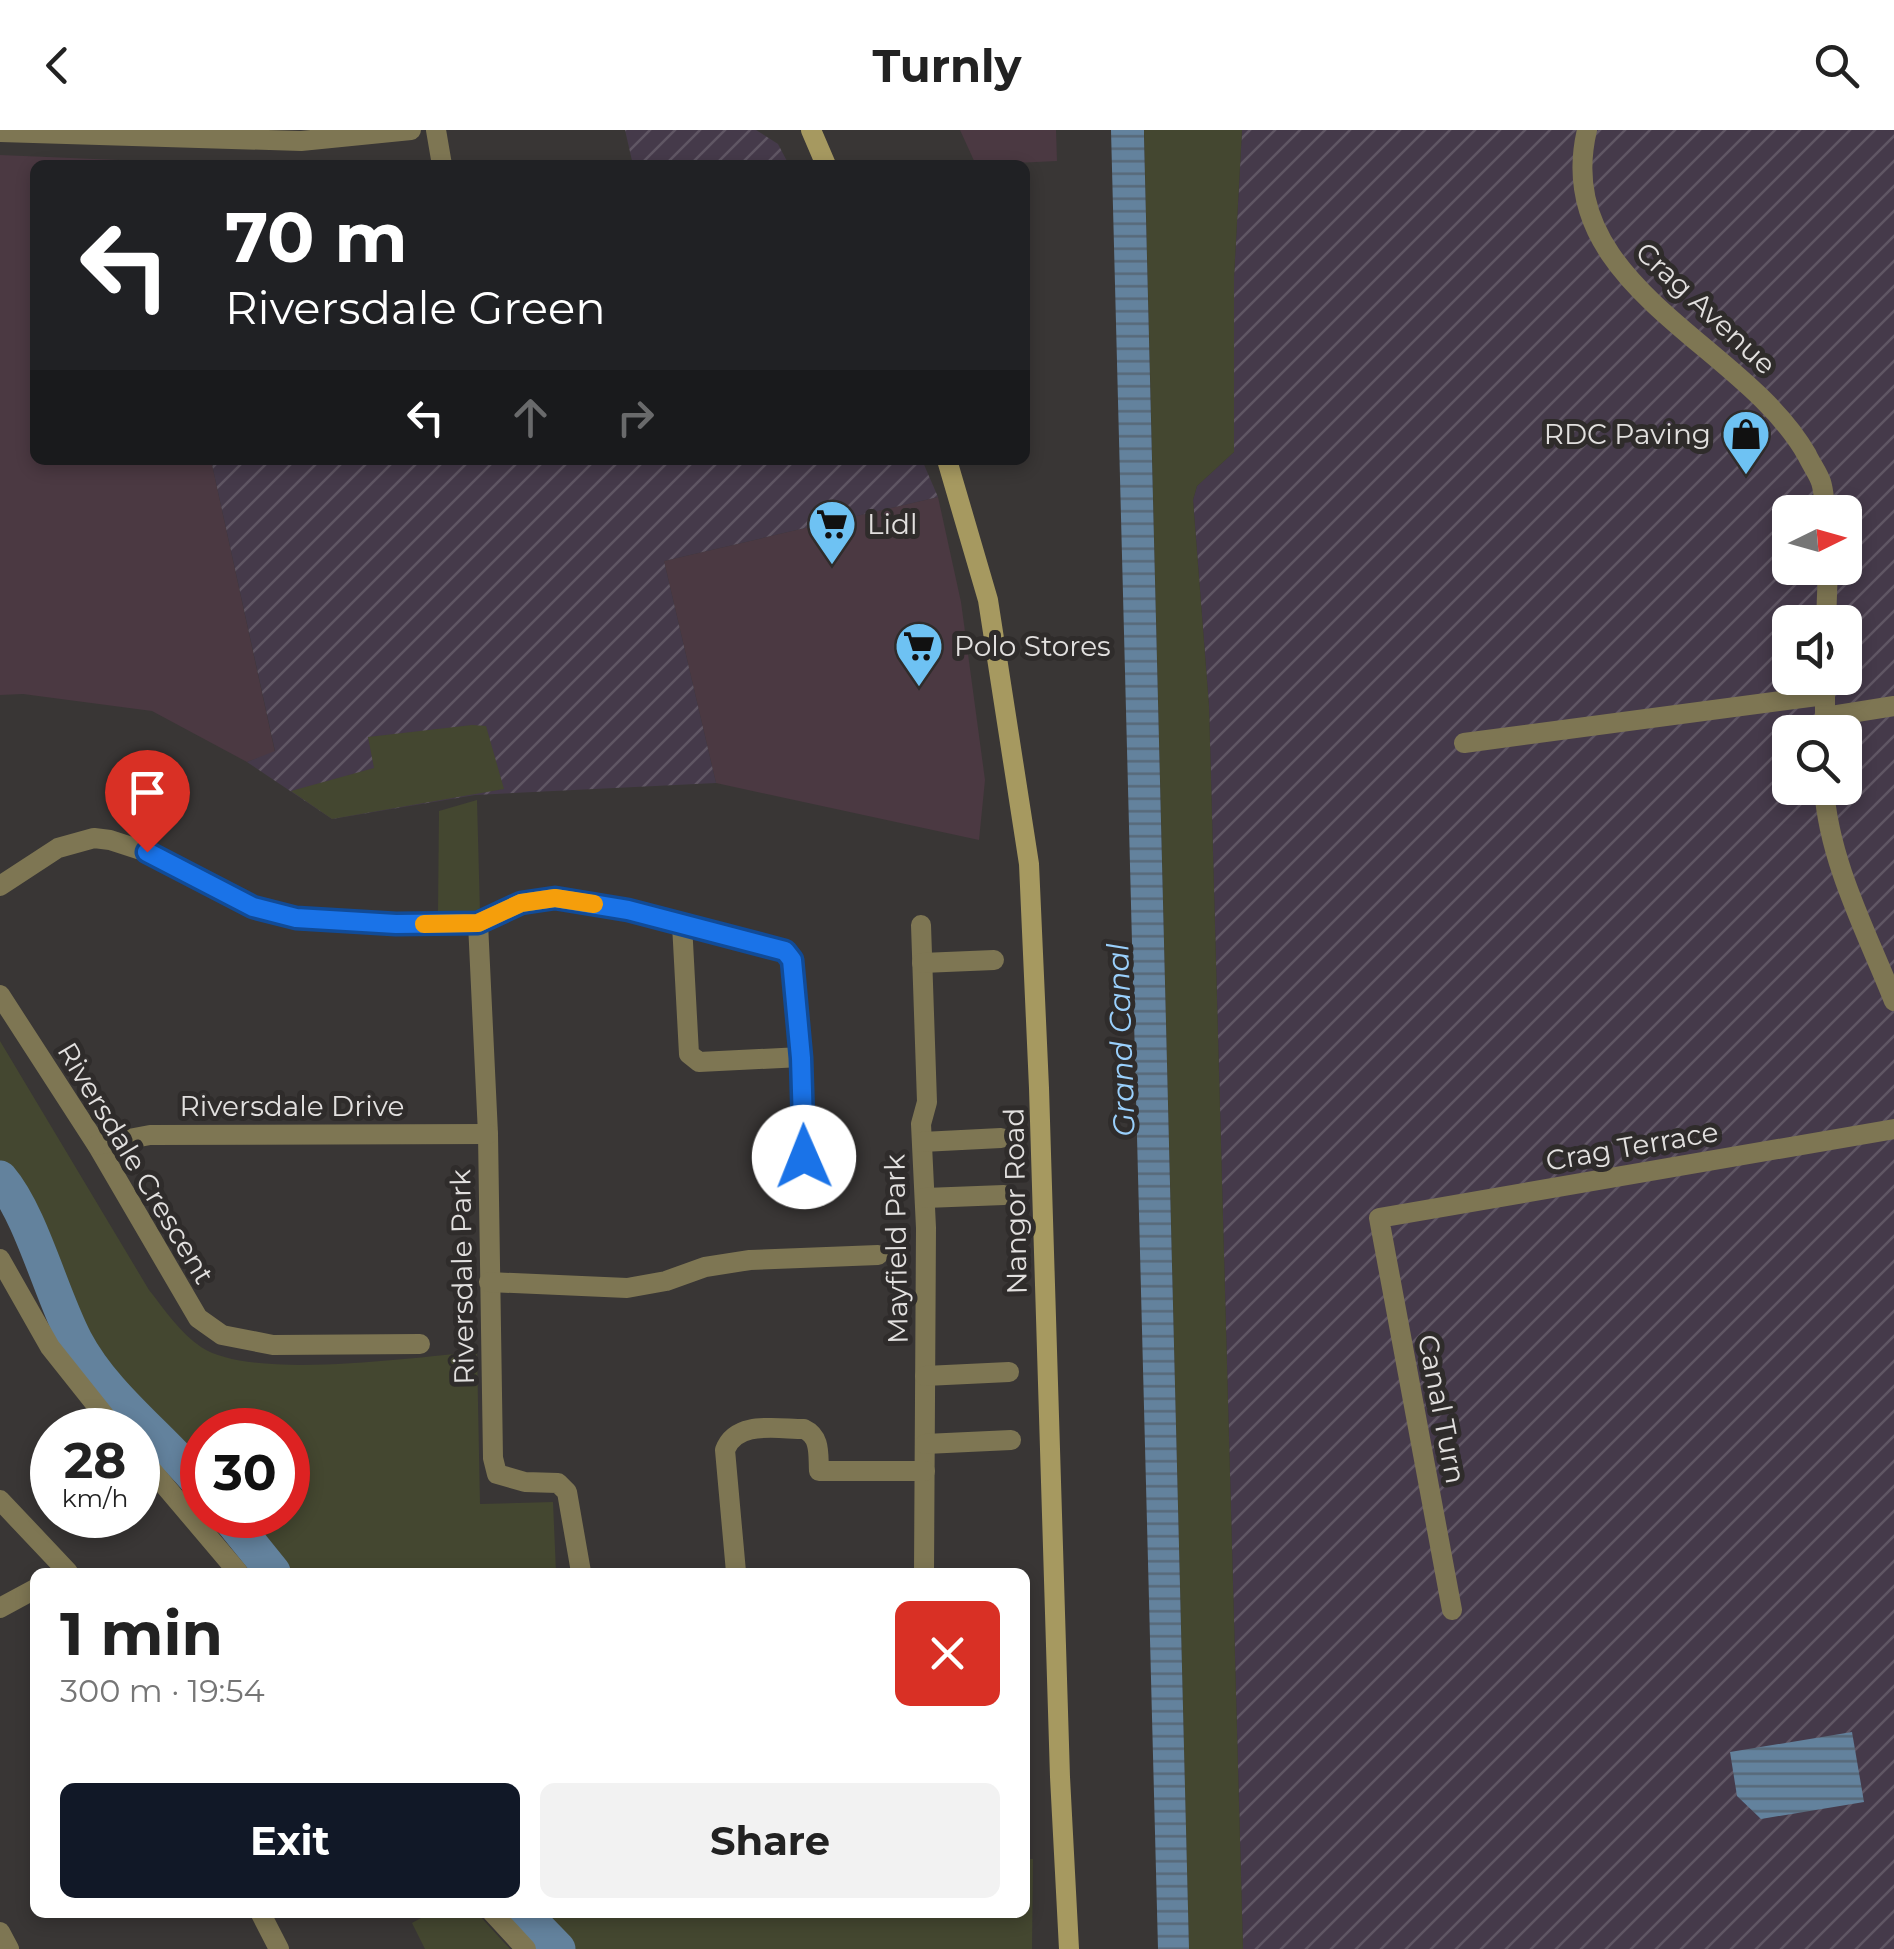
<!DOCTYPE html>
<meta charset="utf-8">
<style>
:root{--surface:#fff;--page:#f2f2f2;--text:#222;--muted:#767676;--accent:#111827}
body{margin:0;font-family:Montserrat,sans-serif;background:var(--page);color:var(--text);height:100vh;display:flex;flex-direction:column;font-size:38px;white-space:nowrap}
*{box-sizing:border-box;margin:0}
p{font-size:32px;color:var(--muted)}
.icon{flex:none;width:55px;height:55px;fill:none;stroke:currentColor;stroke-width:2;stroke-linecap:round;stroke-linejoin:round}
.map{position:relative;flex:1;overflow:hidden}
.sheet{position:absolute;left:30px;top:1438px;width:1000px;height:350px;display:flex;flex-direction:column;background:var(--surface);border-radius:15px;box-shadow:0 5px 15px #0003}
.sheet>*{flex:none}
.guide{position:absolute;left:30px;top:30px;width:1000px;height:305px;border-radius:15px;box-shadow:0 5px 15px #0003;background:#202124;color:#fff;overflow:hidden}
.needle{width:65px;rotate:85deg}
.tools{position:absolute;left:1772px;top:365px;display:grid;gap:20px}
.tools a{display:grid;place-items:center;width:90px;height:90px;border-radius:15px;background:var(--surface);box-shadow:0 5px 15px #0003;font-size:50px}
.speed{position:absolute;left:30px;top:1278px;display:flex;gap:20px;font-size:50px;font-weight:700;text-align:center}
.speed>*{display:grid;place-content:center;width:130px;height:130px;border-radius:50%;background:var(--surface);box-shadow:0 5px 15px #0003;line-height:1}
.speed small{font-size:25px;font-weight:400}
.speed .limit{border:15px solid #d22;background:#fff;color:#111}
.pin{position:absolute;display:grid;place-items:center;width:85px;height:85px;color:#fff;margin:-102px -42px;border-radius:50% 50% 50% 0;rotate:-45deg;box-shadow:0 0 10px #0007}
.pin .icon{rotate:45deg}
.me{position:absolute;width:110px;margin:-55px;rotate:359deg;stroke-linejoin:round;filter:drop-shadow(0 0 8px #0008)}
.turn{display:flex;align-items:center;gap:35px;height:210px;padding:0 30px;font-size:45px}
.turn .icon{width:130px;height:130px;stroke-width:2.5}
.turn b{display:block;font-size:70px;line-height:85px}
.lanes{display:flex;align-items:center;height:95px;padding:0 30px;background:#0003;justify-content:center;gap:50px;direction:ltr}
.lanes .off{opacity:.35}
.round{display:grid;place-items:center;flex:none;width:105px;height:105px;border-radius:15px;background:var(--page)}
.summary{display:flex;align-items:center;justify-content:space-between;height:170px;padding:0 30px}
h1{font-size:60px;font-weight:700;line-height:75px}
.cta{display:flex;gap:20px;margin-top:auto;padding:20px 30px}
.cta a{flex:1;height:115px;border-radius:15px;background:var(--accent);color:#fff;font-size:40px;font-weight:700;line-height:115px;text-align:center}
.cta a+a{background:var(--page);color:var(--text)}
header{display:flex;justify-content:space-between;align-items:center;height:130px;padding:0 30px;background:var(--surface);font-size:45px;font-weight:700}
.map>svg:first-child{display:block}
.commercial{fill:#4b3942}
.industrial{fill:url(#industrial-furrows);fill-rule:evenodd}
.green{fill:#444730}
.water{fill:url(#water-rules)}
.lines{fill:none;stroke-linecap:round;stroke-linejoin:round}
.river{stroke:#63829d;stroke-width:35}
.minor{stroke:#7e7653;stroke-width:20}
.tertiary{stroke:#7e7653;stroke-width:20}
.secondary{stroke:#a69960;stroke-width:20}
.route-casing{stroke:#114b97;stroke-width:25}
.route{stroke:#1a73e8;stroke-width:18}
.slow{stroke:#f59e0b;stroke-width:18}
.labels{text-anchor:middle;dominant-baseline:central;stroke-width:10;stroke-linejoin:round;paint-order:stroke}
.street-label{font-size:28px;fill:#e2e0df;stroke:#2f2c2b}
.poi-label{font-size:28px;fill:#e2e0df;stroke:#2f2c2b;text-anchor:start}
.water-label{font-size:30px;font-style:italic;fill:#9ad0fc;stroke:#2f2c2b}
</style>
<header><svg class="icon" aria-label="back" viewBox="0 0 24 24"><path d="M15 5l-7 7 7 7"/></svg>Turnly<svg class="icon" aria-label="search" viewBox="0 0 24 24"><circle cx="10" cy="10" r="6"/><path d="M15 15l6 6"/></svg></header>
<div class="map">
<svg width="1894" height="1819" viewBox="0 0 1894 1819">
<defs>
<pattern id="industrial-furrows" width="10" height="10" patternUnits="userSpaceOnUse" patternTransform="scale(2.5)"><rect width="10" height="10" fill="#453a4a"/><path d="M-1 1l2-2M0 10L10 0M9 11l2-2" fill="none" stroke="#605664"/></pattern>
<pattern id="water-rules" width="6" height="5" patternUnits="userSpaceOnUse" patternTransform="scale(2.5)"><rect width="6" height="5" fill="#63829d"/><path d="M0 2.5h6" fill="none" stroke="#576979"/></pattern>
</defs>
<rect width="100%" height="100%" fill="#393635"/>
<!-- commercial -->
<g class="commercial">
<polygon points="960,0 1056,0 1057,31 976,35"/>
<polygon points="0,25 166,32 414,32 415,35 35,35 35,330 211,330 275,622 247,632 152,581 23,564 0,565"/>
<polygon points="938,367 961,472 985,650 979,710 716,653 664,431"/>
</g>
<!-- industrial -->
<g class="industrial">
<polygon points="625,0 756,0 778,14 789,35 633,35"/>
<path d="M1242,0H1894V1819H1243L1209,576L1193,370L1197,356L1234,322V147ZM1790,382H1845V438H1790ZM1790,492H1845V548H1790ZM1790,602H1845V658H1790Z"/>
<polygon points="211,330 922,330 938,367 664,431 716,653 475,665 332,689 247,632 275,621"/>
</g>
<!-- green -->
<g class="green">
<polygon points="1144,0 1242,0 1234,147 1234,322 1197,356 1193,370 1209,576 1243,1819 1189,1819"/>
<polygon points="472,595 486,596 504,659 332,689 291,661 374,638 368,607"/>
<polygon points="477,670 480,783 438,783 439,681"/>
<path d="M0,911L149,1160C165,1180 180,1203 201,1217C252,1251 413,1227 477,1222L480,1374L553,1372L556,1442H279L233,1385H288V1300H202V1347L84,1213L37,1106L0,1041Z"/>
<polygon points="1025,1729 1033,1729 1032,1819 568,1819 533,1783 1025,1782"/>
<polygon points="432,1782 477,1783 510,1819 425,1819 412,1793"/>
</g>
<!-- water -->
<g class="water">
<polygon points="1111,0 1144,0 1144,7 1189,1819 1158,1819"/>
<polygon points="1852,1602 1864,1672 1761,1689 1737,1666 1730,1622"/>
</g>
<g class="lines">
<!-- river -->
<g class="river">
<path d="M0,1048C31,1084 51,1164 75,1210C105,1267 162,1307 202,1356"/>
<polyline points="227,1385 273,1442"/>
<polyline points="522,1782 558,1819"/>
</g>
<!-- minor -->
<g class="minor">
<polyline points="436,0 442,35"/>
<path d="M1587,0C1550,156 1744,213 1807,325C1811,334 1818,343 1821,352C1824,361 1824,373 1826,382"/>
<polyline points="1826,492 1828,438"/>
<polyline points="1825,587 1894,576"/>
<polyline points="1825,602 1825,548"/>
<polyline points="1464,613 1825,565"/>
<path d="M1824,658C1829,732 1867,803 1894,871"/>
<polyline points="0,756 58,718 94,708 110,710 147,722 253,777 296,788 396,794 478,793 521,773 555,768 628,780 785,821 792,830 801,927 803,1027"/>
<polyline points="478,793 488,1004 493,1328 497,1344 525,1352 558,1353 567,1362 581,1442"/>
<polyline points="682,794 689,924 699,932 801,927"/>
<polyline points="921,795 927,972 921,994 926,1098 924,1442"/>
<polyline points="922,833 994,830"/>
<polyline points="0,865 97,1015 198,1188 222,1205 273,1215 420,1214"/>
<polyline points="922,1012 1001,1008"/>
<polyline points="97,1015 150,1005 488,1004"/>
<polyline points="925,1068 1004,1065"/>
<polyline points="489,1152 627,1158 666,1151 705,1137 750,1130 878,1125"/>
<polyline points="925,1246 1009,1242"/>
<polyline points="925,1314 1011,1310"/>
<polyline points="0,1370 68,1442"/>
<path d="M736,1442L725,1320C736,1290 777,1299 804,1299C821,1307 818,1324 819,1341H925"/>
<polyline points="0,1478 35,1459"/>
<polyline points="1452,1480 1379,1088 1894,999"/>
<polyline points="260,1782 279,1819"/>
<polyline points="0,1802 9,1819"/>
</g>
<!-- tertiary -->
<g class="tertiary">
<polyline points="0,2 301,11 411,0"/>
<polyline points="0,1129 50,1217 116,1300"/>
<polyline points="138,1324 238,1442"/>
<polyline points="492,1782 526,1819"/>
</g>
<!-- secondary -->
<g class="secondary">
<polyline points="811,0 826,35"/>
<polyline points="947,330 988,470 1029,734 1039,958 1060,1647 1069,1819"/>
</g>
</g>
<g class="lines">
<!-- route casing -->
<g class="route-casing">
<polyline id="route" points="147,722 253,777 296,788 396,794 478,793 521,773 555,768 628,780 785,821 792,830 801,928 804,1027"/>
</g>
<!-- route -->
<use href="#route" class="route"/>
<!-- slow -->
<polyline class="slow" points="424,794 478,793 521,773 555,768 594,774"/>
</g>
<!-- icons -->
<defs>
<g id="shop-pin" transform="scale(2.5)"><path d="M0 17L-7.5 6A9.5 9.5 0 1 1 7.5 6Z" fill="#6ec2f3" stroke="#2f2c2b"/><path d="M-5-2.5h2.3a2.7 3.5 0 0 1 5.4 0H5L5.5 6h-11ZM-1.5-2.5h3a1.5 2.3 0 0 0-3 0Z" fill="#111"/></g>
<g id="supermarket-pin" transform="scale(2.5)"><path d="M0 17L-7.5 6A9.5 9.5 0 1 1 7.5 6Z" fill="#6ec2f3" stroke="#2f2c2b"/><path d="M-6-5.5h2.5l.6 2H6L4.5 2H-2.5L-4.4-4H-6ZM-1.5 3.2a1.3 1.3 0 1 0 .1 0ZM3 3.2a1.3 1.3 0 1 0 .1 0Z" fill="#111"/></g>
</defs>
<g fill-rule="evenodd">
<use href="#shop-pin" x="1746" y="304"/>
<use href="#supermarket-pin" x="832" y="394"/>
<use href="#supermarket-pin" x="919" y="516"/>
</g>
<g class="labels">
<!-- street labels -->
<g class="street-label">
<text transform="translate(1706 178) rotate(43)">Crag Avenue</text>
<text x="292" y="976">Riversdale Drive</text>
<text transform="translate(1632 1016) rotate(-10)">Crag Terrace</text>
<text transform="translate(136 1033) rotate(59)">Riversdale Crescent</text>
<text transform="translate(1015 1071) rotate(-91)">Nangor Road</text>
<text transform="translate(896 1119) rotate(-91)">Mayfield Park</text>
<text transform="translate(462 1147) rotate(-91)">Riversdale Park</text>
<text transform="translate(1442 1279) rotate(79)">Canal Turn</text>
</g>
<!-- poi labels -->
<g class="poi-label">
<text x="1711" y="304" text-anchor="end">RDC Paving</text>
<text x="867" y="394">Lidl</text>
<text x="954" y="516">Polo Stores</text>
</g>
<!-- water labels -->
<g class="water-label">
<text transform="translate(1121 910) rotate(-92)">Grand Canal</text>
</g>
</g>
</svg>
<div class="tools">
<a><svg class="needle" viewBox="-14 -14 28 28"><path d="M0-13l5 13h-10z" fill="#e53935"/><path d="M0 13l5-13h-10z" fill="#767676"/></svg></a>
<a><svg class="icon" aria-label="sound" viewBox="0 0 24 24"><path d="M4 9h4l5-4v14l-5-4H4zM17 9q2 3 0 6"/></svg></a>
<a><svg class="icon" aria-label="search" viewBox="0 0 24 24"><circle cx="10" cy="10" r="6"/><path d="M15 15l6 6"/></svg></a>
</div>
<div class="speed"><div>28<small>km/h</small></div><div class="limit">30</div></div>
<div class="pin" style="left:147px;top:722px;background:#d93025"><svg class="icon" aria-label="arrive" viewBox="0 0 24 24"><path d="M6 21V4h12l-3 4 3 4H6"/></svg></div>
<svg class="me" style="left:804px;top:1027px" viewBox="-20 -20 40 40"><circle r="19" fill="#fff"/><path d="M0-13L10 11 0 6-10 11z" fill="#1a73e8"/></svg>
<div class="guide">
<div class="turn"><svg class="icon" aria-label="left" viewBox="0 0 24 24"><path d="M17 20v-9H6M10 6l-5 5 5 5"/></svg><div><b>70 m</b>Riversdale Green</div></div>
<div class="lanes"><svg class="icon" aria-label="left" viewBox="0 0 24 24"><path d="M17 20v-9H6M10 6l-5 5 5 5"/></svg><svg class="icon off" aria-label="ahead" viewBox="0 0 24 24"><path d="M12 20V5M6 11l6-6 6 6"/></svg><svg class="icon off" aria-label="right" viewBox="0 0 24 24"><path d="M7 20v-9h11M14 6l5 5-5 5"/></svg></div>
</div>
<section class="sheet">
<div class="summary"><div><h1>1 min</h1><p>300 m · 19:54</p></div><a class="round" style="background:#d93025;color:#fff"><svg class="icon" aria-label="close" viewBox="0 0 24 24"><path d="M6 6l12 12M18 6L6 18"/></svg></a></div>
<div class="cta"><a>Exit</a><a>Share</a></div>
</section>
</div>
